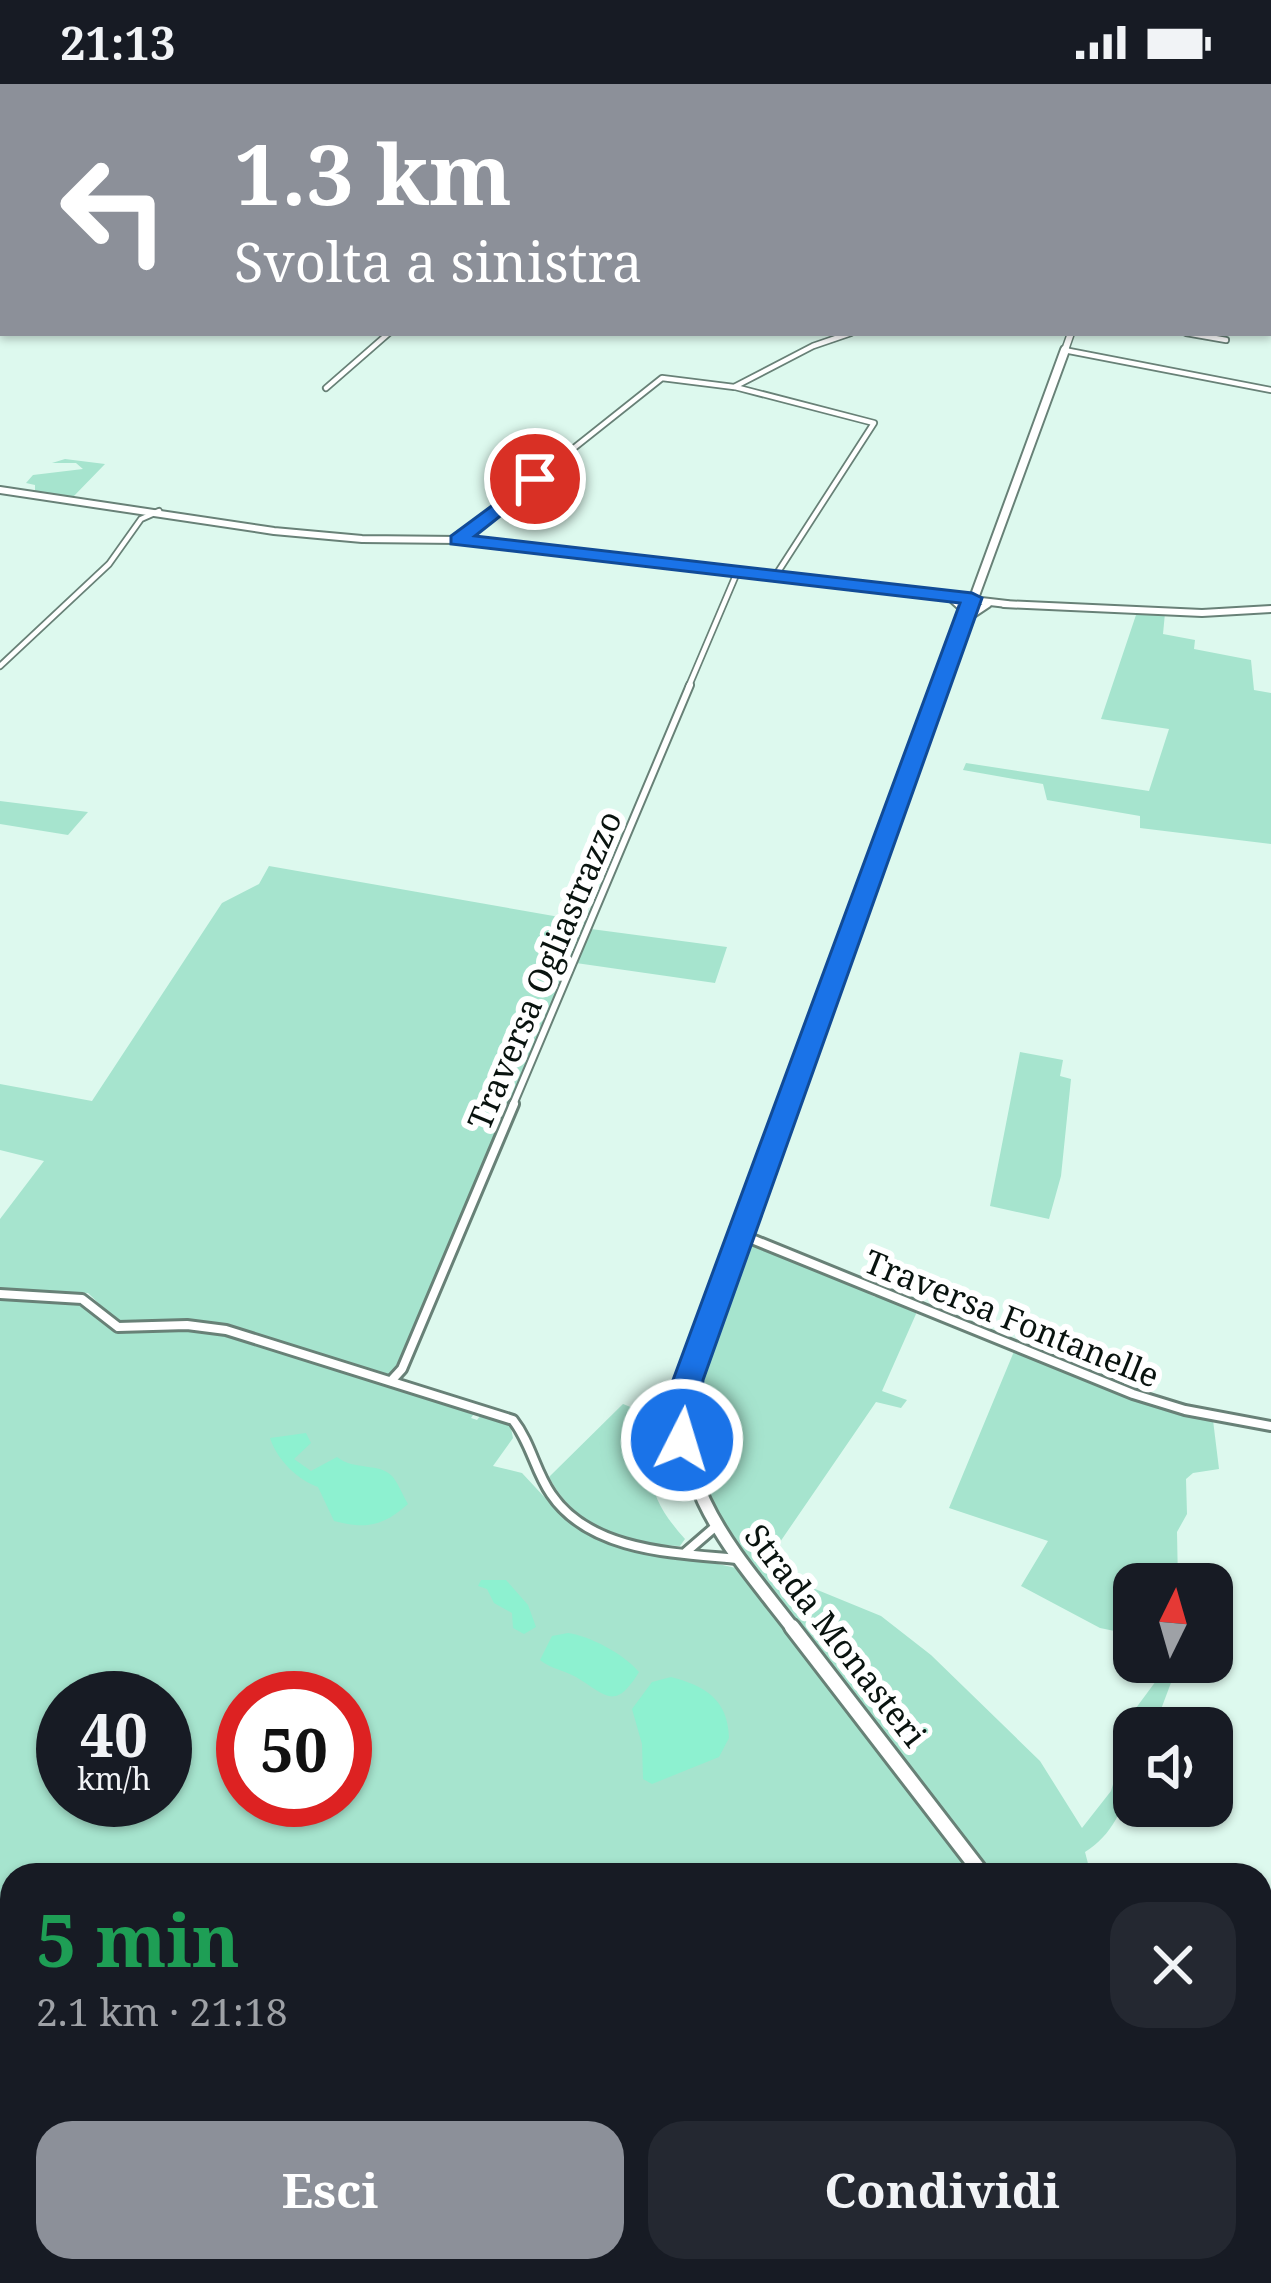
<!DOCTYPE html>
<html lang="it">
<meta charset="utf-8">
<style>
:root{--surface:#171b24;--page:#242831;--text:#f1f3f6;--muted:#9ea1a6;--accent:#8c9099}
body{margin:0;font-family:"Noto Serif",serif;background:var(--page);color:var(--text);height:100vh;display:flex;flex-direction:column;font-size:45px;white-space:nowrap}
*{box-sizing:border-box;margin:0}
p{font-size:39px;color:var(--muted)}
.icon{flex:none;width:66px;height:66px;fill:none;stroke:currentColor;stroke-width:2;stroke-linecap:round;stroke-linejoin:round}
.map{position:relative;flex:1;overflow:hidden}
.sheet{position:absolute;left:0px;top:1779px;width:1272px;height:420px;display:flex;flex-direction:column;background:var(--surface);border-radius:36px 36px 0 0;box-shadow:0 3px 9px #0004}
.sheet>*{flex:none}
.banner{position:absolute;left:0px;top:0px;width:1272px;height:252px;box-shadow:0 3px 9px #0004;background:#8c9099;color:#fff;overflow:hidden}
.needle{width:78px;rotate:5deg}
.controls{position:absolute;left:1113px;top:1479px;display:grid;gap:24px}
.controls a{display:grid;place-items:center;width:120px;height:120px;border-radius:24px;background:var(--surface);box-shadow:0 3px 9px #0004;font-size:60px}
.speed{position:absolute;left:36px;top:1587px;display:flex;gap:24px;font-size:60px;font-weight:700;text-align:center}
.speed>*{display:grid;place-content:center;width:156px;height:156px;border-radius:50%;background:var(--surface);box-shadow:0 3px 9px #0004;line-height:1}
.speed small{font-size:30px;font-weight:400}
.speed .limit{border:18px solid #d22;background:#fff;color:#111}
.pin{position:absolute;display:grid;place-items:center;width:102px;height:102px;color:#fff;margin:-51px;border:6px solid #fff;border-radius:50%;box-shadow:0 3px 12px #0007}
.me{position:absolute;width:132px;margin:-66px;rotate:5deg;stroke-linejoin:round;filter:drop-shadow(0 0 9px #0008)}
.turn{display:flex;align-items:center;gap:42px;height:252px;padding:0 36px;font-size:54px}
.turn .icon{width:156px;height:156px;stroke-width:2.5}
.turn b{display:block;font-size:84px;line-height:102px}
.round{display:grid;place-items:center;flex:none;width:126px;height:126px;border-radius:36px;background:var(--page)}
.headline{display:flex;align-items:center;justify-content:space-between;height:204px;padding:0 36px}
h1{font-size:72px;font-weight:700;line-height:90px;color:#1e9e55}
.primary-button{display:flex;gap:24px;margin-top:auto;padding:24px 36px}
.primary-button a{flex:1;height:138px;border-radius:36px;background:var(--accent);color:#fff;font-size:48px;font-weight:700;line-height:138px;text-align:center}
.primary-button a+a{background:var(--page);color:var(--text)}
.status{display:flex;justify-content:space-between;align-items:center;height:84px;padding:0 60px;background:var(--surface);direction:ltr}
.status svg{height:33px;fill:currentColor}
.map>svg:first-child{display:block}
.green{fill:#a6e4ce;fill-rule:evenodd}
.water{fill:#8df1d0}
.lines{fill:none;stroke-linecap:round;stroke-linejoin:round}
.stream-far1{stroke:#8df1d0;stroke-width:3}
.stream{stroke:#8df1d0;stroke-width:4.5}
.minor-far3-casing{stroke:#688177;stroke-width:8}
.minor-far2-casing{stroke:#688177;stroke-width:10}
.minor-far1-casing{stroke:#688177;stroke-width:14}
.minor-casing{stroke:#688177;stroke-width:16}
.tertiary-casing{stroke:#688177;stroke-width:10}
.secondary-far4-casing{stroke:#688177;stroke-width:9}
.secondary-far3-casing{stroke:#688177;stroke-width:12}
.secondary-far2-casing{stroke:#688177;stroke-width:14}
.secondary-far1-casing{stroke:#688177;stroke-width:18}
.secondary-casing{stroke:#688177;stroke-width:20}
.minor-far3{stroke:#fff;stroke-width:4.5}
.minor-far2{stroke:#fff;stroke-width:6}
.minor-far1{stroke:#fff;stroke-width:8}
.minor{stroke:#fff;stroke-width:10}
.tertiary{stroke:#fff;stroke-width:6}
.secondary-far4{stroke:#fff;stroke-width:6}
.secondary-far3{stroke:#fff;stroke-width:8}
.secondary-far2{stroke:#fff;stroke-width:9}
.secondary-far1{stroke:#fff;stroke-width:12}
.secondary{stroke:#fff;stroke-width:14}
.route{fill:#1a73e8;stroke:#114b97;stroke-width:3}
.labels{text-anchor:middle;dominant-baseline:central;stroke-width:12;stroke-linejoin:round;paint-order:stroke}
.street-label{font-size:33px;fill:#09130f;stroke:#fff}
</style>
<div class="status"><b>21:13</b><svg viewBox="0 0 49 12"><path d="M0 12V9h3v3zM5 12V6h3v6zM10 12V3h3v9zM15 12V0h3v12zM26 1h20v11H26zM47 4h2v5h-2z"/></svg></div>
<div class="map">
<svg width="1271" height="2199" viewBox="0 0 1271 2199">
<rect width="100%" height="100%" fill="#ddf9ee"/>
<!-- green -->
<g class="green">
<polygon points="65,375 105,380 72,414 35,409 35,401 26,399 33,391 83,385 76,379 52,379"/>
<polygon points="1137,528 1165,529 1163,550 1195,556 1194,565 1251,576 1254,606 1271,609 1271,760 1140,744 1140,732 1047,716 1043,700 963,686 966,679 1149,707 1169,645 1101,635"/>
<polygon points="0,717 88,728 68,751 0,740"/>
<polygon points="269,782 588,838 399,1283 390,1293 223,1242 120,1240 88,1209 0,1207 0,1135 44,1077 0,1066 0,1000 92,1017 222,819 259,800"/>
<polygon points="591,845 727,863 715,899 576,879"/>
<polygon points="1020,968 1063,976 1060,992 1071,995 1061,1092 1049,1135 990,1122"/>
<path d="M746,1157L869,1205V1210L875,1213L881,1210L915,1224L916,1230L882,1307L907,1316L901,1324L876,1318L767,1477L798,1498L881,1532L931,1571L1040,1677L1082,1744L1111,1707L1136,1624L1170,1578L1178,1580L1154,1644H1134C1134,1690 1127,1742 1085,1768L1091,1791H992L749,1478L702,1408L687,1340L691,1308Z"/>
<path d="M0,1214L76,1218L114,1247L185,1244L229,1250L475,1328L471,1334L477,1336L482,1330L510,1339L513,1354L493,1382L522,1389L563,1433L593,1452L736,1484L973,1791H12V2038L0,2040ZM63,1614H165V1716H63ZM243,1614H345V1716H243Z"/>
<polygon points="1015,1265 1159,1322 1213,1336 1219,1385 1193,1389 1186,1395 1187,1430 1177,1448 1178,1500 1134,1500 1134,1551 1100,1544 1021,1502 1048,1457 949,1424"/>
<path d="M623,1320L658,1334L664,1342C641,1390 651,1417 685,1455L680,1462C625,1461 575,1443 549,1393Z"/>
<polygon points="394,2187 980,2187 965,2199 396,2199"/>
<polygon points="998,2187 1221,2187 1222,2199 983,2199"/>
</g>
<!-- water -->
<g class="water">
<path d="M306,1349L311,1359L294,1375L311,1387L337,1373C354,1387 380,1378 393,1393C399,1401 403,1412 408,1420C382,1443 366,1445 334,1437L318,1403C298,1396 277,1376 270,1354Z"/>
<polygon points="481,1496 506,1496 528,1521 536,1543 524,1550 513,1544 512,1529 494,1519 487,1505 478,1502"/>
<path d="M568,1549C590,1552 624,1570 639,1588C615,1627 607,1612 576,1593C564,1586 551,1585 540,1576L552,1552Z"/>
<path d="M671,1593C705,1602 728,1615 729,1654L719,1673L652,1700L643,1695L642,1660L632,1625L652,1598Z"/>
</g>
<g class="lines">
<!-- stream-far1 -->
<polyline class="stream-far1" points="664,0 679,3"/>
<!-- stream -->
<g class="stream">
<polyline points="1260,1979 1271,1973"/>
<polyline points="938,2199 948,2187"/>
</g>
<!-- minor-far3 casing -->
<g class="minor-far3-casing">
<g id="minor-far3">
<polyline points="946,0 989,3"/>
<polyline points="1056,0 1072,3"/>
<polyline points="423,3 435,0"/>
<polyline points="1186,249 1226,256"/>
<polyline points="1064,266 1271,306"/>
<polyline points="735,303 874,339 774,494"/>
<polyline points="326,304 389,249"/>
<polyline points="458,456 662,294 734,303 813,262 851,249"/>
<polyline points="0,582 109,480 141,435 159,427"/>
<polyline points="688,604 736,491"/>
</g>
</g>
<!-- minor-far2 casing -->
<g class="minor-far2-casing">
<polyline id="minor-far2" points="512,1023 690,601"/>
</g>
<!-- minor-far1 casing -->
<g class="minor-far1-casing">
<g id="minor-far1">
<polyline points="742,1151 1133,1310 1185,1326 1271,1342"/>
<path d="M0,1210L82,1215L118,1243L187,1241L226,1246L513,1336C531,1359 535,1387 551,1410C590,1468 675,1469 738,1475"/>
<polyline points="391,1297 402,1285 514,1020"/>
<polyline points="686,1468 715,1443"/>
</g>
</g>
<!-- minor casing -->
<g class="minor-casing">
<g id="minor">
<polyline points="1226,2187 1228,2199"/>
<polyline points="975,2199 990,2187"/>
</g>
</g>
<!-- tertiary casing -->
<g class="tertiary-casing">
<g id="tertiary">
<polyline points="0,406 274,447 362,455 458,456 1007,520"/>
<polyline points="951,514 961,523 964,536 988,520"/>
<polyline points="1004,520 1202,529 1271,525"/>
</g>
</g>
<!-- secondary-far4 casing -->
<g class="secondary-far4-casing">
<g id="secondary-far4">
<polyline points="1189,0 1216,3"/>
<polyline points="1064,269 1071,249"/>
</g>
</g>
<!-- secondary-far3 casing -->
<g class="secondary-far3-casing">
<polyline id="secondary-far3" points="941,604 1065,266"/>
</g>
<!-- secondary-far2 casing -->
<g class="secondary-far2-casing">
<polyline id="secondary-far2" points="788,1023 942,601"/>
</g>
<!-- secondary-far1 casing -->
<g class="secondary-far1-casing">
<path id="secondary-far1" d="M789,1020L688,1296C668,1401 735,1469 794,1546"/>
</g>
<!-- secondary casing -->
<g class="secondary-casing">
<g id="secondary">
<polyline points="792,1543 983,1791"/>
<polyline points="1249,2187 1251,2199"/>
</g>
</g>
<!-- minor-far3 -->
<use href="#minor-far3" class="minor-far3"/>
<!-- minor-far2 -->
<use href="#minor-far2" class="minor-far2"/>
<!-- minor-far1 -->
<use href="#minor-far1" class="minor-far1"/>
<!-- minor -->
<use href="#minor" class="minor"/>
<!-- tertiary -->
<use href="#tertiary" class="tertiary"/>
<!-- secondary-far4 -->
<use href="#secondary-far4" class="secondary-far4"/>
<!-- secondary-far3 -->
<use href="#secondary-far3" class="secondary-far3"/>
<!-- secondary-far2 -->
<use href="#secondary-far2" class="secondary-far2"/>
<!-- secondary-far1 -->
<use href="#secondary-far1" class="secondary-far1"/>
<!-- secondary -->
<use href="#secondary" class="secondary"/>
</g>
<!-- route -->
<polygon class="route" points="535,390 542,391 542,399 475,452 972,509 982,514 703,1296 698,1356 693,1364 672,1364 667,1356 673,1296 960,519 451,460 451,452"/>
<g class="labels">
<!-- street labels -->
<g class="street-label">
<text transform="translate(544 886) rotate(-67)">Traversa Ogliastrazzo</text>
<text transform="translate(1012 1234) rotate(22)">Traversa Fontanelle</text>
<text transform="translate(836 1551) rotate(52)">Strada Monasteri</text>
</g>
</g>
</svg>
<div class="controls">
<a><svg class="needle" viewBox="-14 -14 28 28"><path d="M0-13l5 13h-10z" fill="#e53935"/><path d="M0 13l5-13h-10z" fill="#9ea1a6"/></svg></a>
<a><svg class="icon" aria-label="sound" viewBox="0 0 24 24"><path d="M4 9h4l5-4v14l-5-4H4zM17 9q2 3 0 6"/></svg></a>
</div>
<div class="speed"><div>40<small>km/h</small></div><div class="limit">50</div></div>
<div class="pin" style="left:535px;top:395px;background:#d93025"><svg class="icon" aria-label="arrive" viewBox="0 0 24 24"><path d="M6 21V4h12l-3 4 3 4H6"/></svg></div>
<svg class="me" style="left:682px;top:1356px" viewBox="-20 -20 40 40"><circle r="17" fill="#1a73e8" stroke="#fff" stroke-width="3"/><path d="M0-11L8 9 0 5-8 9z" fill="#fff"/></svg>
<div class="banner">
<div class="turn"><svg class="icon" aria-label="left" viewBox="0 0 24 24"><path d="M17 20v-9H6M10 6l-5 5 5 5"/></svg><div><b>1.3 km</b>Svolta a sinistra</div></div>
</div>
<section class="sheet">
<div class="headline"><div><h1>5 min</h1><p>2.1 km · 21:18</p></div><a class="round"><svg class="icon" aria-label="close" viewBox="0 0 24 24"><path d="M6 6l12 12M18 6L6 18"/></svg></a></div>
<div class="primary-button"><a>Esci</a><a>Condividi</a></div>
</section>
</div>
